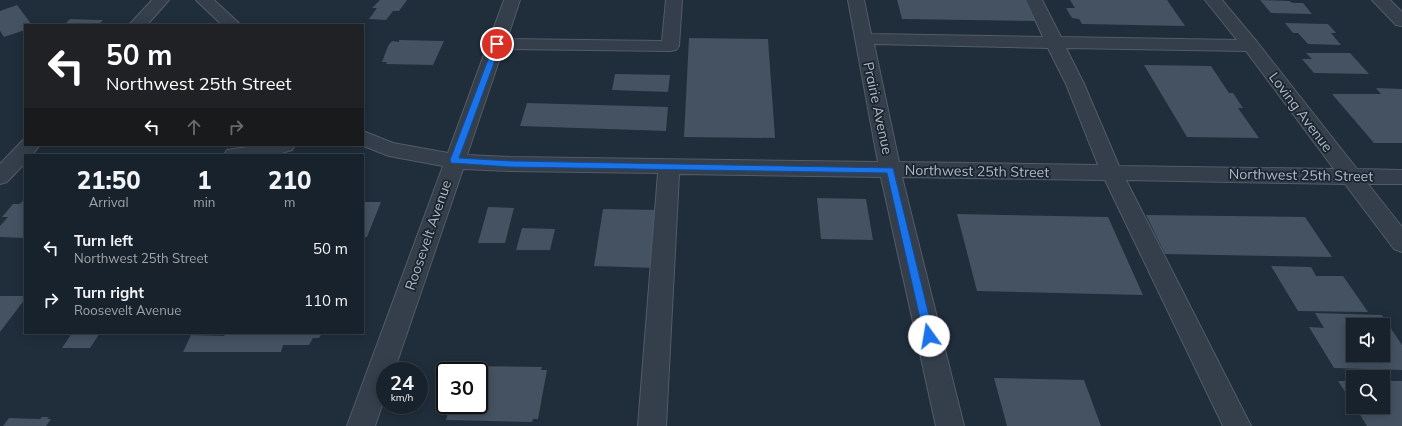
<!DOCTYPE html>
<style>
:root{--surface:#18222c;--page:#252f38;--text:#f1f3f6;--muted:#9fa4a9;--line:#363f48}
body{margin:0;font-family:Mulish,sans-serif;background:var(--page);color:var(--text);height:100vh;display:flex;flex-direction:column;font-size:15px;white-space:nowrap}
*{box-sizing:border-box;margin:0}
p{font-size:13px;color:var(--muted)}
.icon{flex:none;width:22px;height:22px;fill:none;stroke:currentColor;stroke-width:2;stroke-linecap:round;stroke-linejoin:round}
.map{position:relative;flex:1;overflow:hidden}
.side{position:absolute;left:24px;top:154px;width:340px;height:180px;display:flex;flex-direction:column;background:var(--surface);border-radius:0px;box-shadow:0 2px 10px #0003,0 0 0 1px var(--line)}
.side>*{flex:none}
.hud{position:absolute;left:24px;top:24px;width:340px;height:122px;border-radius:0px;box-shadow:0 2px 10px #0003,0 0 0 1px var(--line);background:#202124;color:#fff;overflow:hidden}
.tools{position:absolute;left:1346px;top:318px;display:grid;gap:8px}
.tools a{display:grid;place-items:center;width:44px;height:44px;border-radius:0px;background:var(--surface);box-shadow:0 2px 10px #0003,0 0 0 1px var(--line);font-size:20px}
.speed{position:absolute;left:376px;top:362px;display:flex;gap:8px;font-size:20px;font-weight:700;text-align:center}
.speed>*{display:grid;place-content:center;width:52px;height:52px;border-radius:50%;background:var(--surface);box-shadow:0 2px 10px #0003,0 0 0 1px var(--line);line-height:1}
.speed small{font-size:10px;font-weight:400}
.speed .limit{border:2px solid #111;border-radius:6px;background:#fff;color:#111}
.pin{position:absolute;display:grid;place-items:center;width:34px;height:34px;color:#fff;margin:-17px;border:2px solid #fff;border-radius:50%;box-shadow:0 1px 4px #0007}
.me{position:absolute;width:44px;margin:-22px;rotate:347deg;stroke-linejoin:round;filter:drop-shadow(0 0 3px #0008)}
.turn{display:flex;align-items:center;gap:14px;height:84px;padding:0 16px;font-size:18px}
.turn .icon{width:52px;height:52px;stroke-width:2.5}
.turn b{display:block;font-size:28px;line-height:34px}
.lanes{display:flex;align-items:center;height:38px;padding:0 16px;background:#0003;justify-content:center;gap:20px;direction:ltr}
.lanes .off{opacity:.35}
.eta{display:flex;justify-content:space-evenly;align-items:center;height:68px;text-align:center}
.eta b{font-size:24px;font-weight:800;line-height:28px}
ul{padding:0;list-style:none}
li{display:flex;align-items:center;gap:12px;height:52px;padding:0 16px}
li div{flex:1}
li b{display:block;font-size:15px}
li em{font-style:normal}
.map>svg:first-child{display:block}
.building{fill:#445262;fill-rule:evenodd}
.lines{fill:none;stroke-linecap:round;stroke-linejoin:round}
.minor-casing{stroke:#525c68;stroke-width:2}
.minor{fill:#343f4b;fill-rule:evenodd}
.route{fill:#1a73e8;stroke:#114b97}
.labels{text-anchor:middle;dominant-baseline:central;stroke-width:3.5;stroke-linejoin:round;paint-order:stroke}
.street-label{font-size:14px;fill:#afb9c7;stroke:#1a242f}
</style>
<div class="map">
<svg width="1402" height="426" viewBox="0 0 1402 426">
<rect width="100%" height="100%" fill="#202d3b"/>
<!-- building -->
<g class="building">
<polygon points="380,0 407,0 399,11 393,11 386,20 369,19 377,8 372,8"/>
<polygon points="897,0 1025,0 1035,21 902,19"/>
<polygon points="1070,0 1167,0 1185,26 1082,24 1079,19 1072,18 1066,8 1075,8"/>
<polygon points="1260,0 1289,1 1293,3 1303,3 1312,14 1271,13"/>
<polygon points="17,5 32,25 25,25 25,30 4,37 0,31 0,11"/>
<polygon points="70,19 99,20 103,20 98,25 64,25"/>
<polygon points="1285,23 1328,24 1336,33 1331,33 1341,45 1308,44 1298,33 1293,33"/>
<polygon points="689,38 768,39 775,138 684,137"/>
<polygon points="399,40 444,41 433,65 386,64 387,62 382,62 388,46 392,41 399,42"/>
<polygon points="1306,53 1350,53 1369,74 1314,73 1302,59 1312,59"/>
<polygon points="1144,65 1211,66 1229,93 1233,93 1243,108 1238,108 1259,138 1187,137"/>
<polygon points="615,74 670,75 668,92 612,90"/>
<polygon points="1376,88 1402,89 1402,143 1374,143 1332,94 1381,94"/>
<polygon points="527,103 668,107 666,131 520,126"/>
<polygon points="25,198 25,238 0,237 0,226 8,217 2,217 13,204 20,204"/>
<polygon points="817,198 866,199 873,240 821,239"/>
<polygon points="363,202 381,202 367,237 363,237"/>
<polygon points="488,207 514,208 505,243 478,243"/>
<polygon points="603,209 662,210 657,268 594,266"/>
<polygon points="957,214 1108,217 1143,295 977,291"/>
<polygon points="1146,215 1305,217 1332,257 1165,254"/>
<polygon points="522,228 555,229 550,250 516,250"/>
<polygon points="1271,266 1311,267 1316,276 1343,276 1368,312 1298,311"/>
<polygon points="0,296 25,296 25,299 0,332"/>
<path d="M1315,313L1382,315L1402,345V370L1334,368L1309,327L1324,328ZM1353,325H1383V355H1353Z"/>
<polygon points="72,333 100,333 90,348 62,348"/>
<polygon points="226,333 322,333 319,338 313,338 309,345 283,345 281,352 183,352 191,335 224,336"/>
<polygon points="459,366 542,367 541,370 547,370 538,419 533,419 532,422 446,420 450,405 479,405 479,371 458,371"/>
<polygon points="994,378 1084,380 1101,426 1007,426"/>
<polygon points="1338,381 1353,381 1353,404"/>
<polygon points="1383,381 1402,381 1402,426 1367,426 1355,407 1383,407"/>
<polygon points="42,417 49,417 47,419 51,419 46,426 3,426 9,418 40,419"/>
</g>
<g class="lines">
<!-- minor casing -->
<g class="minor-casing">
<g id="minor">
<polygon points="152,0 169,0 147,25 129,25"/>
<polygon points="196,0 214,0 241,25 222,25"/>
<path d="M504,0H520L507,39L662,41L666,0H682L679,46L676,50L670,51L503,49L467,155L511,157L878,162L848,0H864L871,34L1043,37L1026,0H1042L1061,37L1237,40L1205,0H1222L1257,42L1357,169L1402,170V184H1368L1402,227V252L1394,249L1345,184L1126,180L1251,426H1223L1105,180L902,177L964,426H936L881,177L679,174L666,426H638L658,173L511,171L463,169L394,371H385V396L375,426H347L443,166L389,156L361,145H363V131L393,143L448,153ZM874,44L1048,48L1066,84L1098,165L899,162ZM1066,48L1246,51L1334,169L1119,166L1084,84Z"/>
<polygon points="1372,0 1390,0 1402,12 1402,26 1396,25"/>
<polygon points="23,140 25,140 25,145 40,145 32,155 25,155 25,163 7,182 0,184 0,164"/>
<polygon points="261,145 295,145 292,150 275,155 224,155 227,150"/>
</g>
</g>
<!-- minor -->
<use href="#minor" class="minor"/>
</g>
<!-- route -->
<polygon class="route" points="497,42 501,44 459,158 511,161 893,168 934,336 932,339 929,340 925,339 924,336 887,173 511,167 451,163 450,160 494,44"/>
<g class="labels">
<!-- street labels -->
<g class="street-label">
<text transform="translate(878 108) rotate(78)">Prairie Avenue</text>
<text transform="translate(1301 112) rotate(53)">Loving Avenue</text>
<text transform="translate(977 171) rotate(1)">Northwest 25th Street</text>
<text transform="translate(1301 175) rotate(1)">Northwest 25th Street</text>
<text transform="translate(428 235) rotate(-71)">Roosevelt Avenue</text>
</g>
</g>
</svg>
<div class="tools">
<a><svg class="icon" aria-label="sound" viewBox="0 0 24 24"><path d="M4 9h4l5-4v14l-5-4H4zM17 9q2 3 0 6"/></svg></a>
<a><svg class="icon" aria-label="search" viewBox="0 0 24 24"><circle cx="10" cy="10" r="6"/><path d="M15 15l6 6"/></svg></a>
</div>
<div class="speed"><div>24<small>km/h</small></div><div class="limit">30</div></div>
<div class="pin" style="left:497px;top:44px;background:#d93025"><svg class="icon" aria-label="arrive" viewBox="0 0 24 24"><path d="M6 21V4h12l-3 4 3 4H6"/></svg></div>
<svg class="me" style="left:929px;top:336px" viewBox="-20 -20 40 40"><circle r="19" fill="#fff"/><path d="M0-13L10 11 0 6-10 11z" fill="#1a73e8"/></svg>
<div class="hud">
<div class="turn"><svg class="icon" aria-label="left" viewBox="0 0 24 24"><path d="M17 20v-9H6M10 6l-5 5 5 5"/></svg><div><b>50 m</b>Northwest 25th Street</div></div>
<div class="lanes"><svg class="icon" aria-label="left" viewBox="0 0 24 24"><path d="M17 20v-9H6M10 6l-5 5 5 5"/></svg><svg class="icon off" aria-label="ahead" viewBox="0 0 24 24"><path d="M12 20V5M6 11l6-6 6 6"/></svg><svg class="icon off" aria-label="right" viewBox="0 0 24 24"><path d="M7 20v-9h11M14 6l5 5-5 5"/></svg></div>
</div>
<section class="side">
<div class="eta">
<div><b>21:50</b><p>Arrival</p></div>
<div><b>1</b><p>min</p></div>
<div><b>210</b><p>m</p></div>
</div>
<ul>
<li><svg class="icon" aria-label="left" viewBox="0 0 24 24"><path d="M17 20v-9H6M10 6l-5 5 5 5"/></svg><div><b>Turn left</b><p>Northwest 25th Street</p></div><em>50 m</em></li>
<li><svg class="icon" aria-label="right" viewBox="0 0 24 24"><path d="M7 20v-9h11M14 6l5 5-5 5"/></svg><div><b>Turn right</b><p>Roosevelt Avenue</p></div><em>110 m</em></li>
</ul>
</section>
</div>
